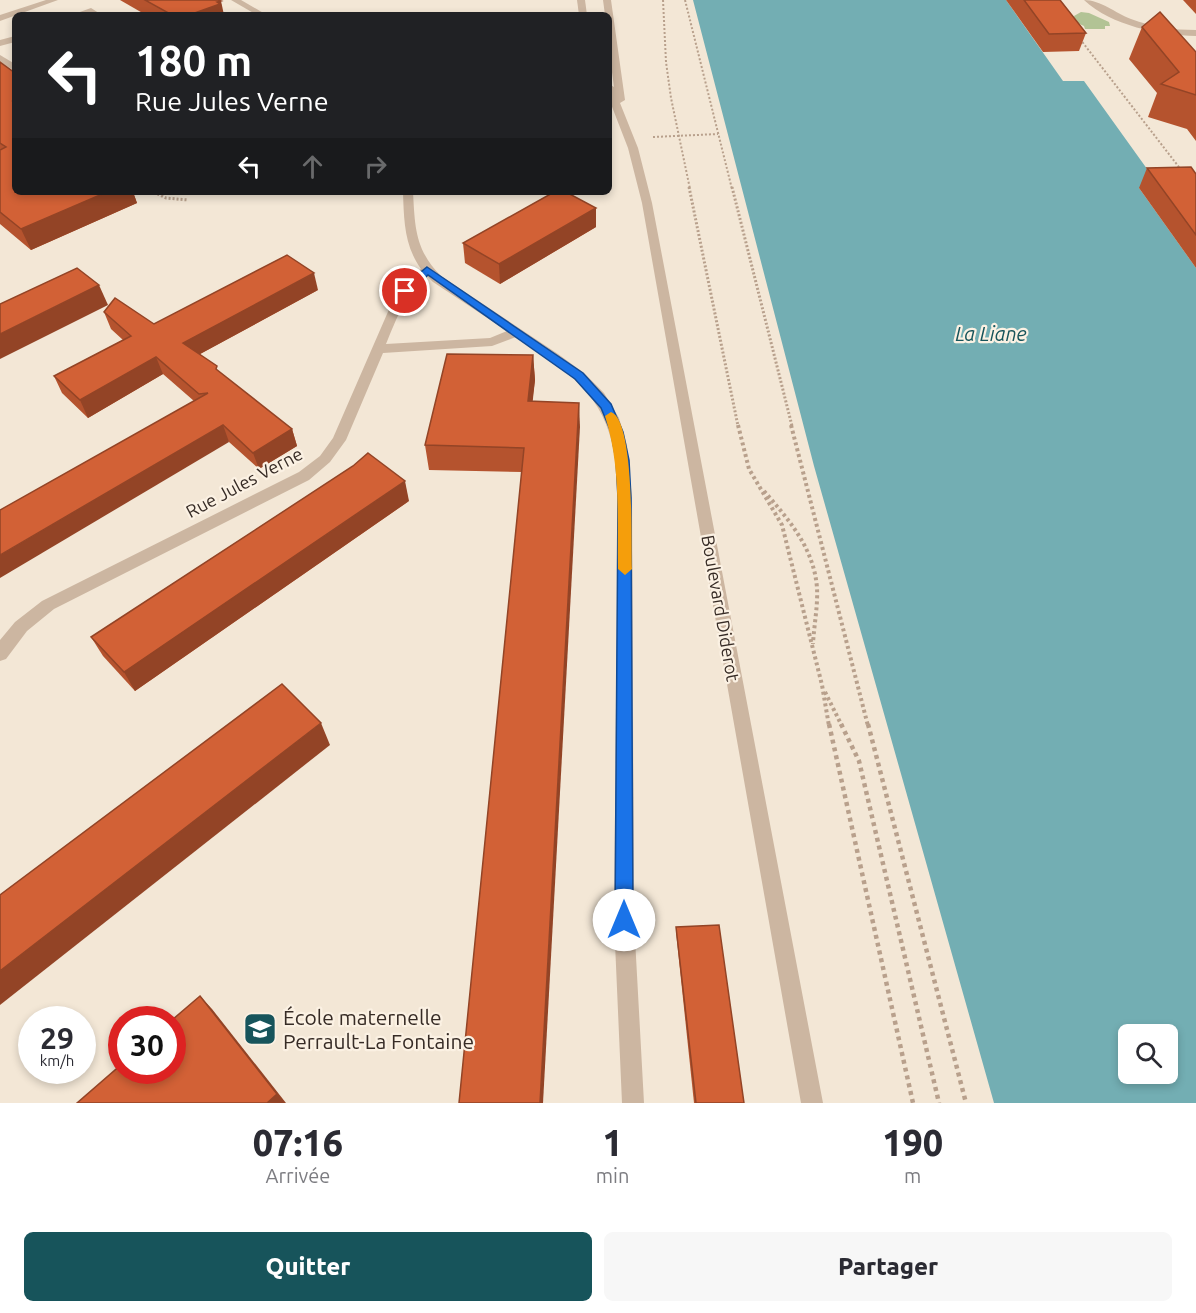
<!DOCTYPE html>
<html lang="fr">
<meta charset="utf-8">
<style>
:root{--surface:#fff;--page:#f7f7f7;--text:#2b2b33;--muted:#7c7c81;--accent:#17545b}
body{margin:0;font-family:Ubuntu,sans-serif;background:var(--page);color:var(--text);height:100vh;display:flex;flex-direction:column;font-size:22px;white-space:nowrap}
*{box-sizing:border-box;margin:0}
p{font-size:20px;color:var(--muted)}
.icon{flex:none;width:33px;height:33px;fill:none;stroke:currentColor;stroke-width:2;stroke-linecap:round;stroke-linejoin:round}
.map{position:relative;height:1103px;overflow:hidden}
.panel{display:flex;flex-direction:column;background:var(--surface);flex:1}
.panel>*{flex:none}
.hud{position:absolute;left:12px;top:12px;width:600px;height:183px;border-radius:9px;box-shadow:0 3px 9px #0003;background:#202124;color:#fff;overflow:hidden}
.buttons{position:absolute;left:1118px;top:1024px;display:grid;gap:12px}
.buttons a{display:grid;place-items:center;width:60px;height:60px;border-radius:9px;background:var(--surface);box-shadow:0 3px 9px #0003;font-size:30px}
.speed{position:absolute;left:18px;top:1006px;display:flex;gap:12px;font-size:30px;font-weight:700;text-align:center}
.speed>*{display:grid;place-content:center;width:78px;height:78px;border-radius:50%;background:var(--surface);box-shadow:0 3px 9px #0003;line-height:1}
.speed small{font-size:15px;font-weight:400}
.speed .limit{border:9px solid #d22;background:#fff;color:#111}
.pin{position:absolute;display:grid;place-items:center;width:51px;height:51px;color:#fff;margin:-26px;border:3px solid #fff;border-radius:50%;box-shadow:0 2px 6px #0007}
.me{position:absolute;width:66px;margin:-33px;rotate:0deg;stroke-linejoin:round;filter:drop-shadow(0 0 4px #0008)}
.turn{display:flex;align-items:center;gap:21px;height:126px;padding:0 24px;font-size:27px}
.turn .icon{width:78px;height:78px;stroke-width:2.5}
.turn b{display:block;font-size:42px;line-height:51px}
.lanes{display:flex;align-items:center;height:57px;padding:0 24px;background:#0003;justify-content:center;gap:30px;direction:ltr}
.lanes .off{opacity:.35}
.eta{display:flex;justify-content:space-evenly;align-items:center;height:102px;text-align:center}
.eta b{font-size:36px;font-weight:800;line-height:42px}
.cta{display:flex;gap:12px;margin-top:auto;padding:12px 24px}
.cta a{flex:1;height:69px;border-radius:9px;background:var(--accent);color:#fff;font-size:24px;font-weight:800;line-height:69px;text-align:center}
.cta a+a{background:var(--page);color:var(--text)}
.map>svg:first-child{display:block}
.green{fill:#b2c395}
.water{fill:#73aeb3;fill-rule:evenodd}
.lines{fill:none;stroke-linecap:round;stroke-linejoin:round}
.path-far3{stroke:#b8a08c;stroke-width:2;stroke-dasharray:2 2;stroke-linecap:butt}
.path-far2{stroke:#b8a08c;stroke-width:3;stroke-dasharray:2 2;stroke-linecap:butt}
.path-far1{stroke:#b8a08c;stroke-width:4;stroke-dasharray:3 3;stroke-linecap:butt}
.path{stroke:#b8a08c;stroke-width:4.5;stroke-dasharray:4 4;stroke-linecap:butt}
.minor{fill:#ccb6a1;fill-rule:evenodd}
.wall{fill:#b5532e}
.shaded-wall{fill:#934426}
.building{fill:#d26136;stroke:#934426;stroke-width:1.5}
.route{fill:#1a73e8;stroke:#114b97;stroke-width:1.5}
.slow{fill:#f59e0b}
.labels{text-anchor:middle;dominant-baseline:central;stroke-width:4.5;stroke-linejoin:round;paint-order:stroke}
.street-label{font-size:18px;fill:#362b25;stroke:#fbf1e3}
.water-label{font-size:20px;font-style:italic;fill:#17545b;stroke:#fbf1e3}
.near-poi-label{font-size:21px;fill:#362b25;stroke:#fbf1e3;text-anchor:start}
</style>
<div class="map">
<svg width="1196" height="1103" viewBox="0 0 1196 1103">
<rect width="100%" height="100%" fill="#f3e7d6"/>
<!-- green -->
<polygon class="green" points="1081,12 1089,13 1109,22 1110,26 1105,26 1105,29 1085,29 1084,26 1075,22 1074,16"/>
<!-- water -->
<path class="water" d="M693,0H1006L1063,81H1084L1160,187L1139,188L1196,268V1103H994L814,466ZM1128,1035H1167V1074H1128Z"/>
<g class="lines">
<!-- path-far3 -->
<g class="path-far3">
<polyline points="663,0 666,62 671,98 690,189"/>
<polyline points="685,0 732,189"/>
<polyline points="1080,39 1182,171"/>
<polyline points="653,137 718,134"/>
</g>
<!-- path-far2 -->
<g class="path-far2">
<polyline points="689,187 738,426"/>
<polyline points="732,187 792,426"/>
<polyline points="154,192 166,198 188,200"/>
</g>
<!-- path-far1 -->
<g class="path-far1">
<polyline points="738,425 749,469 782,525 822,685 829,726"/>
<polyline points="791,425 868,726"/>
<path d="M764,491C789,520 814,548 817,588C818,606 814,625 813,644"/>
<polyline points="825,692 842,726"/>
</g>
<!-- path -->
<g class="path">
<polyline points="829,724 913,1103"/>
<polyline points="841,724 859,761 939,1103"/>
<polyline points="868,724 966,1103"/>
</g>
<!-- minor -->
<g class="minor">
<polygon points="46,0 58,0 0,21 0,15"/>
<polygon points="231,0 241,0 267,15 257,15"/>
<polygon points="577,0 585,0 587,15 579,15"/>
<polygon points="603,0 611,0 625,100 620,103 638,148 652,203 823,1103 801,1103 642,203 628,148 609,99 609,84 614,87 609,50 609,15 605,15"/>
<path d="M1084,0C1101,0 1115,13 1131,19C1152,27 1173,30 1196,30V36C1159,35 1112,26 1084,0Z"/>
<polygon points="91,8 102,15 76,15 77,13"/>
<polygon points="15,36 15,42 0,46 0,40"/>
<polygon points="0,55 15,64 15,71 0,62"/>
<path d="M403,192H413C415,227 415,250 441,276L558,354L584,373L604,393L619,418L627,445L632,498L634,920L644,1103H622L614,920L618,498C616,480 617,460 612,443C600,389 559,366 516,337L492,346L383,353L346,440L330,462L309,480L54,609L27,631L6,659L0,661V640L15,622L42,601L299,472L320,456L333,438L394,298L406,281L421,269C404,245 404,220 403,192ZM427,276L433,282L507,331L490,338L386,344C397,318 405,294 427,276Z"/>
</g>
</g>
<!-- wall -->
<g class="wall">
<polygon points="120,0 218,0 224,15 146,15"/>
<polygon points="1006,0 1060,0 1086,33 1079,51 1043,52"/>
<polygon points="1183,0 1196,0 1196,14"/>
<polygon points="1142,27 1196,52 1196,141 1187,129 1148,117 1157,93 1129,59"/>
<polygon points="0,62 15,192 133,192 137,203 31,250 0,224"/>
<polygon points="1147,168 1196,174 1196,268 1139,188"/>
<polygon points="596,227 500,284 465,263 463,243"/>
<polygon points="318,290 200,354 219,372 292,429 297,446 259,469 229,442 194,401 163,374 88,418 62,393 54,376 123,340 111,329 104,312 154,324"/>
<polygon points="533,355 535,380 532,402 580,427 522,472 429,470 425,445"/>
<polygon points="409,501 135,691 103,656 91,637"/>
<polygon points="676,927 744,1103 694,1103 676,932"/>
</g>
<!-- shaded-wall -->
<g class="shaded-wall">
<polygon points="221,1 224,15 189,15 217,2"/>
<polygon points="107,192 133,192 137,203 31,250 21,229"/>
<polygon points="219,192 227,192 220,195"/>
<polygon points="596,208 596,227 500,284 499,264"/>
<polygon points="314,273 318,290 189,360 183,343"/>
<polygon points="99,285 108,305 0,359 0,334"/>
<polygon points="533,355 535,380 530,426 528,401"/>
<polygon points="156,357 163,374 88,418 80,400"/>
<polygon points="579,403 580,427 543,1103 540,1103"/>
<polygon points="223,425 229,442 0,578 0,555"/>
<polygon points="292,429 297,446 259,469 253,453"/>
<polygon points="405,481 409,501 135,691 124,672"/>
<polygon points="321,723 330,745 0,1005 0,971"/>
<polygon points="200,996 212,1009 286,1103 267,1103"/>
</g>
<!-- building -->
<g class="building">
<polygon points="145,0 218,0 221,1 217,2 220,4 189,15 172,15"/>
<polygon points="1024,0 1060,0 1086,33 1049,34"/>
<polygon points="1160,12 1196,52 1196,95 1161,84 1179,72 1142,27"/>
<polygon points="0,62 15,73 15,100 13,101 15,102 15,192 107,192 21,229 0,212 0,150 6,147 0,143"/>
<polygon points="1191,167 1196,174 1196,235 1147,168"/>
<polygon points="554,192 566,192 596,208 499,264 463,243"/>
<polygon points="287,255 314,273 183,343 217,366 216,369 292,429 253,453 223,425 0,555 0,510 208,393 199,394 156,357 80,400 54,376 131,336 104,312 115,298 154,324"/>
<polygon points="77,268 99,285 0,334 0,304"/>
<polygon points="447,354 533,355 528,401 579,403 540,1103 459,1103 524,448 425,445"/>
<polygon points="368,453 405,481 124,672 91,637 353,466"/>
<polygon points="282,684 321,723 0,971 0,895"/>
<polygon points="719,925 744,1103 696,1103 676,927"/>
<polygon points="200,996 277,1094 267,1103 77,1103 122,1064 122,1071 172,1071 172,1020"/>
</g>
<!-- route -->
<polygon class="route" points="427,267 583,373 611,404 623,432 629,460 631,498 633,920 631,926 624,928 618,926 615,920 618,498 616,460 611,432 601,408 575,379 428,275 409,293 401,293 401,288"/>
<!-- slow -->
<path class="slow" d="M611,412C635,420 631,545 632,569L625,575L618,569C617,518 621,466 605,416Z"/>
<!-- icons -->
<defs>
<g id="school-square" transform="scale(1.725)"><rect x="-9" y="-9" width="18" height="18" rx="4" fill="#17545b" stroke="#fbf1e3"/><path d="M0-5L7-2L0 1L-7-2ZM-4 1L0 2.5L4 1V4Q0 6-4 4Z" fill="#fff"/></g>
</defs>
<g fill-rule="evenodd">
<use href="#school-square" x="260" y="1029"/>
</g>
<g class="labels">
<!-- street labels -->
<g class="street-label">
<text transform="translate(244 482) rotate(-28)">Rue Jules Verne</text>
<text transform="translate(721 608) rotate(80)">Boulevard Diderot</text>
</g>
<!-- water labels -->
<g class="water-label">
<text x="991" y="333">La Liane</text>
</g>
<!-- near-poi labels -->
<g class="near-poi-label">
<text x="283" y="1017">École maternelle<tspan x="283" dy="24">Perrault-La Fontaine</tspan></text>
</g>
</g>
</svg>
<div class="buttons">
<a><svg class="icon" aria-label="search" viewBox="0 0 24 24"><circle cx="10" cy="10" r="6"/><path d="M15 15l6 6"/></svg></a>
</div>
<div class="speed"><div>29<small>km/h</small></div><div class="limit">30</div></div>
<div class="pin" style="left:405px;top:291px;background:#d93025"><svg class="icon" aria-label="arrive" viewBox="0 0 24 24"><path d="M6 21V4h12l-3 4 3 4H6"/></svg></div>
<svg class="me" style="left:624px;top:920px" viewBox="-20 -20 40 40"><circle r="19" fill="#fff"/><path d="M0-13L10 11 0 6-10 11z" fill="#1a73e8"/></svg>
<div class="hud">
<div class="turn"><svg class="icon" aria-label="left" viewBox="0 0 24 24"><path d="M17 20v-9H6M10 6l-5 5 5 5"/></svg><div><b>180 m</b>Rue Jules Verne</div></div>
<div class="lanes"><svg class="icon" aria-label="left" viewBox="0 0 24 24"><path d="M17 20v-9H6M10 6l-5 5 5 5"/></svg><svg class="icon off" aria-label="ahead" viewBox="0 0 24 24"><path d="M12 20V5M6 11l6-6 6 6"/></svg><svg class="icon off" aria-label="right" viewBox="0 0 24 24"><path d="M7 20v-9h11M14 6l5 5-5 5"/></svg></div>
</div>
</div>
<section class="panel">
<div class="eta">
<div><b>07:16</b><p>Arrivée</p></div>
<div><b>1</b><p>min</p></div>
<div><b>190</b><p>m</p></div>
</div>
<div class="cta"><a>Quitter</a><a>Partager</a></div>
</section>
